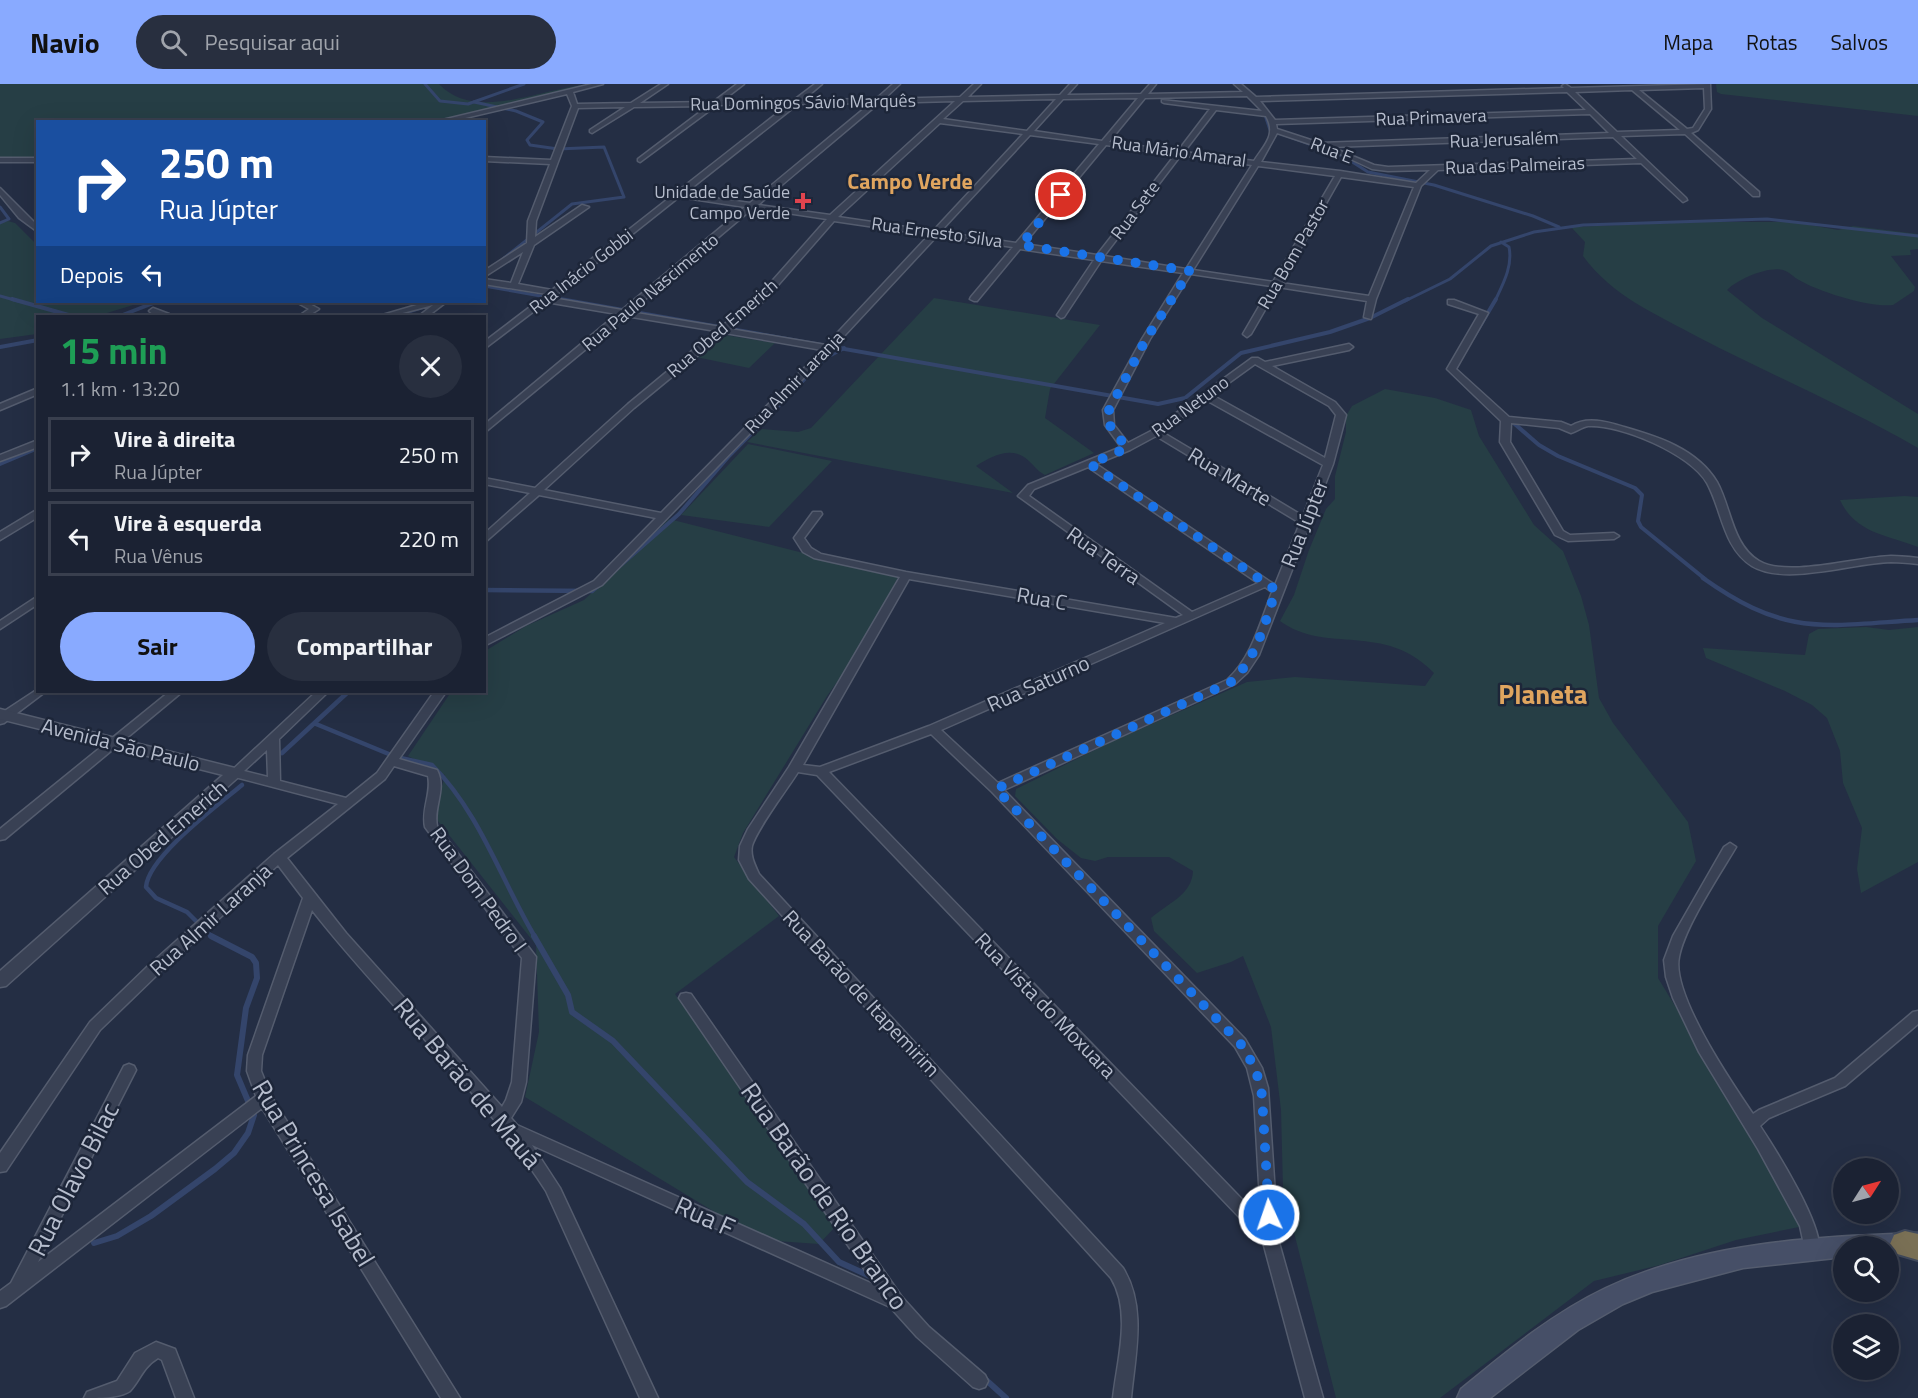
<!DOCTYPE html>
<html lang="pt">
<meta charset="utf-8">
<style>
:root{--surface:#1b2233;--page:#282f3f;--text:#f1f3f6;--muted:#a0a4ac;--line:#393f4e;--accent:#89aaff}
body{margin:0;font-family:"Titillium Web",sans-serif;background:var(--page);color:var(--text);height:100vh;display:flex;flex-direction:column;font-size:22px;white-space:nowrap}
*{box-sizing:border-box;margin:0}
p{font-size:20px;color:var(--muted)}
.icon{flex:none;width:33px;height:33px;fill:none;stroke:currentColor;stroke-width:2;stroke-linecap:round;stroke-linejoin:round}
.map{position:relative;flex:1;overflow:hidden}
.sheet{position:absolute;left:36px;top:231px;width:450px;height:378px;display:flex;flex-direction:column;background:var(--surface);border-radius:0px;box-shadow:0 6px 24px #0002,0 0 0 2px var(--line)}
.sheet>*{flex:none}
.banner{position:absolute;left:36px;top:36px;width:450px;height:183px;border-radius:0px;box-shadow:0 6px 24px #0002,0 0 0 2px var(--line);background:#1a4fa0;color:#fff;overflow:hidden}
.needle{width:39px;rotate:54deg}
.tools{position:absolute;left:1833px;top:1074px;display:grid;gap:12px}
.tools a{display:grid;place-items:center;width:66px;height:66px;border-radius:50%;background:var(--surface);box-shadow:0 6px 24px #0002,0 0 0 2px var(--line);font-size:30px}
.pin{position:absolute;display:grid;place-items:center;width:51px;height:51px;color:#fff;margin:-26px;border:3px solid #fff;border-radius:50%;box-shadow:0 2px 6px #0007}
.me{position:absolute;width:66px;margin:-33px;rotate:357deg;stroke-linejoin:round;filter:drop-shadow(0 0 4px #0008)}
.turn{display:flex;align-items:center;gap:21px;height:126px;padding:0 24px;font-size:27px}
.turn .icon{width:78px;height:78px;stroke-width:2.5}
.turn b{display:block;font-size:42px;line-height:51px}
.then{display:flex;align-items:center;height:57px;padding:0 24px;background:#0003;gap:12px;font-size:22px}
.round{display:grid;place-items:center;flex:none;width:63px;height:63px;border-radius:32px;background:var(--page)}
.headline{display:flex;align-items:center;justify-content:space-between;height:102px;padding:0 24px}
h1{font-size:36px;font-weight:700;line-height:45px;color:#1e9e55}
.button{display:flex;gap:12px;margin-top:auto;padding:12px 24px}
.button a{flex:1;height:69px;border-radius:36px;background:var(--accent);color:#111;font-size:24px;font-weight:700;line-height:69px;text-align:center}
.button a+a{background:var(--page);color:var(--text)}
ul{padding:0;list-style:none}
li{display:flex;align-items:center;gap:18px;height:75px;margin:0 12px 9px;padding:0 12px;border:3px solid var(--line);border-radius:0px}
li div{flex:1}
li b{display:block;font-size:22px}
li em{font-style:normal}
header{display:flex;align-items:center;gap:36px;box-sizing:border-box;height:84px;padding:0 30px;background:var(--accent);color:#111}
header strong{font-size:28px}
nav{display:flex;gap:33px;margin-inline-start:auto;font-size:21px}
.search{width:420px;height:54px;background:var(--page);display:flex;align-items:center;gap:15px;box-sizing:border-box;padding:0 21px;border-radius:33px;color:var(--muted);font-size:22px}
.map>svg:first-child{display:block}
.green{fill:#263e45}
.lines{fill:none;stroke-linecap:round;stroke-linejoin:round}
.stream-far3{stroke:#34456b;stroke-width:3}
.stream-far2{stroke:#34456b;stroke-width:4}
.stream-far1{stroke:#34456b;stroke-width:4.5}
.stream{stroke:#34456b;stroke-width:6}
.minor-casing{stroke:#545c6e;stroke-width:3}
.tertiary-casing{stroke:#545c6e;stroke-width:3}
.secondary-casing{stroke:#545c6e;stroke-width:3}
.motorway-casing{stroke:#40495b;stroke-width:4}
.minor{fill:#394154;fill-rule:evenodd}
.tertiary{fill:#394154;fill-rule:evenodd}
.secondary{fill:#464f67;fill-rule:evenodd}
.motorway{fill:#7a7055;fill-rule:evenodd}
.route{stroke:#1a73e8;stroke-width:10;stroke-dasharray:0 18}
.health-dot{fill:#e0444e;stroke:#1d2639;stroke-width:2}
.labels{text-anchor:middle;dominant-baseline:central;stroke-width:5;stroke-linejoin:round;paint-order:stroke}
.far-street-label{font-size:18px;fill:#b6bdcd;stroke:#1d2639}
.far-poi-label{font-size:18px;fill:#b6bdcd;stroke:#1d2639;text-anchor:end}
.street-label{font-size:21px;fill:#b6bdcd;stroke:#1d2639}
.far-district-label{font-size:22px;font-weight:bold;fill:#e0a55f;stroke:#1d2639}
.near-street-label{font-size:26px;fill:#b6bdcd;stroke:#1d2639}
.district-label{font-size:27px;font-weight:bold;fill:#e0a55f;stroke:#1d2639}
</style>
<header>
<strong>Navio</strong>
<div class="search"><svg class="icon" aria-label="search" viewBox="0 0 24 24"><circle cx="10" cy="10" r="6"/><path d="M15 15l6 6"/></svg>Pesquisar aqui</div>
<nav><a>Mapa</a><a>Rotas</a><a>Salvos</a></nav>
</header>
<div class="map">
<svg width="1918" height="1314" viewBox="0 0 1918 1314">
<rect width="100%" height="100%" fill="#242e44"/>
<!-- green -->
<g class="green">
<path d="M0,0H439C477,41 549,0 596,0L435,37L38,38L37,75L0,77Z"/>
<polygon points="1716,0 1918,0 1918,32 1721,10 1717,8"/>
<polygon points="8,137 15,139 37,161 38,218 143,218 97,232 38,232 37,250 0,255 0,139"/>
<path d="M1698,138H1794L1838,146L1853,142L1918,150V165L1910,166L1911,171L1891,172L1915,203L1914,207L1893,221C1871,224 1819,208 1799,196C1793,193 1790,188 1783,186C1768,182 1738,195 1727,206L1762,234L1918,330V364C1847,323 1771,291 1698,253C1656,230 1612,212 1583,172L1585,158L1571,143Z"/>
<path d="M934,214L1100,241L1050,305L1045,334L1094,369L1045,391C1039,388 1036,384 1031,379C1014,360 993,371 976,382L1013,409L747,358L762,345L798,348L811,344Z"/>
<polygon points="724,251 775,259 749,284 696,273"/>
<path d="M1385,305L1435,314L1471,326L1479,352L1534,441L1563,467L1581,512L1589,541L1599,614L1613,639L1688,738L1696,777L1658,842V894L1804,1133V1142L1736,1156L1660,1181L1594,1197L1440,1314H1336L1283,1105L1281,1026L1271,943L1243,872L1231,878L1197,889L1154,847L1151,834C1168,819 1192,811 1193,787L1169,773H1108L1095,777L1081,774L1057,755L1015,712L1016,705L1113,657L1247,598L1295,593L1425,602L1434,589C1384,537 1326,571 1280,537L1294,511L1309,466L1326,425L1335,415V392L1346,348V332L1352,322Z"/>
<polygon points="748,360 832,377 769,443 681,431"/>
<path d="M1905,412L1918,413V463C1887,451 1855,449 1840,416Z"/>
<polygon points="669,435 898,493 867,556 827,612 743,749 734,773 779,832 675,910 836,1142 819,1160 761,1156 525,1013 539,948 536,861 434,732 445,691 408,672 451,608 484,608 485,567 526,542 584,516"/>
<polygon points="1866,543 1889,546 1918,543 1918,778 1861,809 1857,785 1862,744 1843,699 1840,667 1827,634 1812,621 1785,607 1706,574 1703,564 1805,571 1809,550 1818,545"/>
</g>
<g class="lines">
<!-- stream-far3 -->
<g class="stream-far3">
<polyline points="425,0 440,17 468,20 524,0"/>
<polyline points="474,18 516,27 543,38 527,56 530,61 558,65 604,63 624,113 572,120 504,174"/>
<polyline points="1265,31 1270,46 1343,72 1368,88 1434,101 1533,132 1559,143"/>
<polyline points="0,123 9,135 0,139"/>
<polyline points="484,202 569,217"/>
<polyline points="0,212 18,217"/>
<polyline points="1405,217 1450,195 1491,162 1534,148 1583,141 1767,135 1918,152"/>
<path d="M1495,217C1503,200 1513,182 1509,163L1501,158"/>
</g>
<!-- stream-far2 -->
<g class="stream-far2">
<polyline points="12,215 72,232"/>
<polyline points="560,215 1158,320 1185,314 1241,269 1330,248 1370,234 1408,215"/>
<polyline points="437,220 448,218"/>
<polyline points="120,232 156,218"/>
<polyline points="394,232 423,223"/>
<polyline points="1473,254 1496,215"/>
<polyline points="0,263 38,256"/>
<polyline points="1509,335 1539,361 1558,372 1635,404 1642,411 1638,437 1641,443 1705,495"/>
<polyline points="0,380 38,364"/>
<polyline points="605,495 679,430 729,372 825,274 844,264"/>
</g>
<!-- stream-far1 -->
<g class="stream-far1">
<path d="M1703,494C1786,553 1822,542 1918,536"/>
<polyline points="484,506 592,507 607,494"/>
<path d="M316,640L396,673L432,681C480,729 501,796 535,853"/>
<polyline points="282,669 348,608"/>
<path d="M212,853L187,828L156,814L146,803C148,773 218,721 242,701"/>
</g>
<!-- stream -->
<g class="stream">
<polyline points="534,852 568,911 572,928 613,957 747,1098 804,1140 839,1178 872,1193"/>
<polyline points="94,1159 117,1152 151,1132 215,1085 234,1069 248,1049 254,1031 237,991 246,924 257,894 256,879 252,873 211,852"/>
<polyline points="985,1295 1006,1314"/>
</g>
<!-- minor casing -->
<g class="minor-casing">
<g id="minor">
<path d="M592,0H603L573,8L577,20L631,19L661,0H668L640,19L713,18L737,0H744L722,17L794,16L815,0H822L803,16L876,15L893,0H900L884,15L960,13L974,0H981L968,13L1060,11L1070,0H1077L1067,11L1141,10L1150,0H1156L1148,10L1243,8L1234,0H1241L1256,13L1564,4L1562,2L1565,0L1571,4L1710,0L1711,25L1698,46L1691,49L1759,108V112H1753L1685,50L1621,52L1686,114L1687,116L1683,118L1641,79L1438,86L1421,102L1376,215L1371,235L1364,233L1367,217L1278,203L1251,250L1247,253L1243,250L1271,202L1191,190L1150,255L1113,326L1114,341L1128,359L1153,346L1252,274H1258L1265,278L1349,260L1353,263L1349,266L1272,282L1335,318L1346,331L1333,380L1259,571L1247,589L1235,600L1004,706L1245,955L1262,984L1268,1004L1278,1155L1323,1314H1305L1263,1158L817,691L798,688C788,704 756,746 752,762C750,772 755,781 759,790L1123,1184C1147,1223 1135,1271 1131,1314H1113C1117,1277 1132,1228 1111,1194L749,795L739,776L740,762L748,745L789,683L900,493L814,474L803,468L794,454L813,428H821L822,430L804,454L811,464L821,470L906,488L1176,534L1183,531L1018,412L1028,401L1121,363L1105,341L1103,326L1142,255L1183,189L1101,177L1064,233L1061,234L1057,231L1094,176L1020,165L977,217H974L970,215L971,213L1013,163L937,152L831,266L602,501L484,562V554L594,497L656,434L539,411L484,459V450L530,409L484,400V394L535,404L628,320L716,247L626,232L484,349V341L617,230L546,218L484,265V258L547,210L484,200V195L511,199L523,168L484,193V187L527,159L528,137L550,80L484,77V73L551,76L572,22L567,10L448,38H434ZM1704,4L1705,25L1693,44L1687,45L1639,6ZM1632,6L1680,46L1617,48L1575,8ZM1567,8L1586,26L1275,36L1260,17ZM1247,12L1262,27L1162,16V18L1164,19L1210,25L1178,67L1109,58L1145,14ZM1138,14L1102,57L1034,47L1063,15ZM1056,15L1027,47L943,35L963,17ZM955,17L830,131L758,121L879,19ZM871,19L750,119L684,110L798,20ZM789,20L552,206L518,200L534,161L589,123L582,121L535,153L536,137L578,24L625,23L590,46V48L592,49L634,23L708,22L638,75V77L640,78L717,21ZM1216,26L1266,32C1277,51 1264,61 1254,77L1184,68ZM1590,30L1609,49L1320,59L1277,45L1276,40ZM940,39L1023,50L933,147L838,133ZM1277,49L1340,70L1372,85L1388,87L1430,86L1416,99L1340,87L1261,78ZM1030,51L1099,60L1016,159L940,148ZM1613,53L1637,75L1388,83L1374,81L1331,63ZM1106,61L1175,71L1097,171L1024,160ZM1181,71L1252,81L1186,185L1104,172ZM1258,82L1335,92L1273,198L1193,186ZM1341,93L1414,103L1369,212L1281,199ZM679,113L745,123L622,226L552,214ZM753,124L827,135L759,212L721,243L630,228ZM834,137L929,151L826,261L730,245L765,216ZM725,249L822,266L661,429L544,406L634,324ZM1255,280L1329,322L1336,331L1325,374L1212,311ZM1206,316L1323,381L1303,432L1162,348ZM1156,352L1300,439L1275,501L1096,380L1130,366ZM1088,383L1258,499L1192,528L1029,412L1034,405ZM909,495L1165,539L929,642L820,683L803,681ZM1265,503L1272,508C1260,539 1252,573 1227,596L998,699L941,646ZM931,650L992,708L1235,963L1247,984L1254,1012L1261,1135L829,688Z"/>
<rect x="0" y="74" width="38" height="4"/>
<polygon points="0,104 38,142 38,148 19,134 0,111"/>
<path d="M1448,216H1454L1488,229L1456,285L1509,333L1561,338L1571,342C1587,332 1607,338 1624,343C1659,353 1697,365 1717,398C1731,423 1732,461 1759,477C1787,494 1857,473 1891,472C1900,472 1909,473 1918,474V480C1909,479 1900,478 1891,478C1852,479 1785,502 1752,482C1723,464 1722,426 1707,399C1691,370 1620,340 1588,342C1582,343 1577,347 1571,349L1559,344L1511,339L1510,358L1563,447L1570,451L1614,449L1619,452L1614,455L1568,457L1555,451L1500,358L1501,337L1447,285L1479,230L1448,220Z"/>
<polygon points="296,218 306,218 319,225 308,232 299,232 309,225"/>
<polygon points="427,218 445,219 428,232 419,232 433,221 391,232 379,232"/>
<path d="M153,224L169,230L170,232C163,233 154,232 149,227Z"/>
<polygon points="38,304 38,310 0,326 0,320"/>
<polygon points="38,356 38,363 0,377 0,371"/>
<polygon points="38,425 38,433 0,456 0,448"/>
<polygon points="38,512 38,520 0,545 0,537"/>
<polygon points="38,605 38,608 45,608 4,639 0,640 0,630"/>
<polygon points="169,608 182,608 5,755 0,756 0,745"/>
<path d="M316,608H328L279,655L280,697L346,714L377,689L434,608H446L399,675L437,686C447,705 433,723 437,742L536,873L526,998L521,1018L511,1034L517,1041L875,1201L679,914L681,910L686,909L691,910L902,1213L929,1243L985,1291L988,1297L985,1303L979,1305L973,1303L917,1253L890,1223L532,1061L560,1104L658,1314H640L546,1107C480,1004 387,922 312,826L262,971L261,987L271,1012L460,1314H441L262,1024L6,1222L0,1224V1207L11,1199L124,982L129,980L134,982L136,986L38,1178L256,1012L247,987L248,971L303,814L278,781L158,890L100,946L6,1087L0,1088V1069L90,938L148,882L274,770L338,720L231,692L229,689ZM267,666L268,693L244,687ZM394,682L428,692C432,709 421,725 425,743L522,874L512,998L506,1016L502,1023L346,849L287,774L385,695Z"/>
<path d="M1730,759L1736,763C1719,792 1685,842 1679,873C1671,910 1732,999 1753,1030L1759,1026L1835,994L1913,928L1918,927V940L1845,1002L1769,1034L1760,1042C1774,1063 1828,1148 1818,1170L1812,1172L1806,1170L1800,1142L1758,1065L1699,968L1673,914L1666,893L1664,876L1673,852L1724,763Z"/>
<path d="M156,1258L175,1265L194,1314H176L162,1276L158,1274C142,1284 141,1295 130,1307C120,1314 98,1314 84,1314L87,1308L117,1297L135,1269Z"/>
</g>
</g>
<!-- tertiary casing -->
<g class="tertiary-casing">
<polygon id="tertiary" points="0,625 235,684 243,689 6,902 0,903 0,887 223,691 0,635"/>
</g>
<!-- secondary casing -->
<g class="secondary-casing">
<path id="secondary" d="M1918,1149V1169L1888,1171V1162H1844V1173L1743,1184L1652,1208L1623,1220L1578,1246L1490,1314H1457L1461,1305C1506,1268 1553,1229 1606,1204C1704,1158 1812,1153 1918,1149Z"/>
</g>
<!-- motorway casing -->
<g class="motorway-casing">
<polygon id="motorway" points="1905,1147 1918,1150 1918,1176 1894,1169 1890,1160 1894,1151"/>
</g>
<!-- minor -->
<use href="#minor" class="minor"/>
<!-- tertiary -->
<use href="#tertiary" class="tertiary"/>
<!-- secondary -->
<use href="#secondary" class="secondary"/>
<!-- motorway -->
<use href="#motorway" class="motorway"/>
</g>
<g class="lines">
<!-- route -->
<path class="route" d="M1061,111L1021,161L1190,187L1146,255L1106,332L1108,339L1127,364L1090,380L1276,506C1265,538 1257,574 1231,598L996,705L1240,959C1252,977 1259,991 1262,1012L1269,1131"/>
</g>
<!-- markers -->
<path class="health-dot" d="M800 108h6v6h6v6h-6v6h-6v-6h-6v-6h6z"/>
<g class="labels">
<!-- far-street labels -->
<g class="far-street-label">
<text transform="translate(803 18) rotate(-1)">Rua Domingos Sávio Marquês</text>
<text transform="translate(1431 33) rotate(-2)">Rua Primavera</text>
<text transform="translate(1504 55) rotate(-2)">Rua Jerusalém</text>
<text transform="translate(1332 66) rotate(21)">Rua E</text>
<text transform="translate(1179 67) rotate(8)">Rua Mário Amaral</text>
<text transform="translate(1515 81) rotate(-2)">Rua das Palmeiras</text>
<text transform="translate(1135 126) rotate(-53)">Rua Sete</text>
<text transform="translate(937 148) rotate(8)">Rua Ernesto Silva</text>
<text transform="translate(1293 170) rotate(-60)">Rua Bom Pastor</text>
<text transform="translate(581 187) rotate(-38)">Rua Inácio Gobbi</text>
<text transform="translate(650 208) rotate(-40)">Rua Paulo Nascimento</text>
<text transform="translate(722 244) rotate(-41)">Rua Obed Emerich</text>
<text transform="translate(794 298) rotate(-46)">Rua Almir Laranja</text>
<text transform="translate(1190 322) rotate(-36)">Rua Netuno</text>
</g>
<!-- far-poi labels -->
<g class="far-poi-label">
<text x="790" y="107">Unidade de Saúde<tspan x="790" dy="21">Campo Verde</tspan></text>
</g>
<!-- street labels -->
<g class="street-label">
<text transform="translate(1230 392) rotate(31)">Rua Marte</text>
<text transform="translate(1304 439) rotate(-68)">Rua Júpter</text>
<text transform="translate(1104 471) rotate(35)">Rua Terra</text>
<text transform="translate(1042 514) rotate(10)">Rua C</text>
<text transform="translate(1038 599) rotate(-24)">Rua Saturno</text>
<text transform="translate(121 660) rotate(14)">Avenida São Paulo</text>
<text transform="translate(162 753) rotate(-41)">Rua Obed Emerich</text>
<text transform="translate(479 805) rotate(54)">Rua Dom Pedro I</text>
<text transform="translate(210 835) rotate(-42)">Rua Almir Laranja</text>
<text transform="translate(862 909) rotate(47)">Rua Barão de Itapemirim</text>
<text transform="translate(1046 921) rotate(46)">Rua Vista do Moxuara</text>
</g>
<!-- far-district labels -->
<g class="far-district-label">
<text x="910" y="97">Campo Verde</text>
</g>
<!-- near-street labels -->
<g class="near-street-label">
<text transform="translate(468 999) rotate(50)">Rua Barão de Mauá</text>
<text transform="translate(314 1089) rotate(59)">Rua Princesa Isabel</text>
<text transform="translate(73 1095) rotate(-63)">Rua Olavo Bilac</text>
<text transform="translate(825 1112) rotate(55)">Rua Barão de Rio Branco</text>
<text transform="translate(705 1132) rotate(24)">Rua F</text>
</g>
<!-- district labels -->
<g class="district-label">
<text x="1543" y="609">Planeta</text>
</g>
</g>
</svg>
<div class="tools">
<a><svg class="needle" viewBox="-14 -14 28 28"><path d="M0-13l5 13h-10z" fill="#e53935"/><path d="M0 13l5-13h-10z" fill="#a0a4ac"/></svg></a>
<a><svg class="icon" aria-label="search" viewBox="0 0 24 24"><circle cx="10" cy="10" r="6"/><path d="M15 15l6 6"/></svg></a>
<a><svg class="icon" aria-label="layers" viewBox="0 0 24 24"><path d="M12 4l9 5-9 5-9-5zM3 14l9 5 9-5"/></svg></a>
</div>
<div class="pin" style="left:1061px;top:111px;background:#d93025"><svg class="icon" aria-label="arrive" viewBox="0 0 24 24"><path d="M6 21V4h12l-3 4 3 4H6"/></svg></div>
<svg class="me" style="left:1269px;top:1131px" viewBox="-20 -20 40 40"><circle r="17" fill="#1a73e8" stroke="#fff" stroke-width="3"/><path d="M0-11L8 9 0 5-8 9z" fill="#fff"/></svg>
<div class="banner">
<div class="turn"><svg class="icon" aria-label="right" viewBox="0 0 24 24"><path d="M7 20v-9h11M14 6l5 5-5 5"/></svg><div><b>250 m</b>Rua Júpter</div></div>
<div class="then">Depois<svg class="icon" aria-label="left" viewBox="0 0 24 24"><path d="M17 20v-9H6M10 6l-5 5 5 5"/></svg></div>
</div>
<section class="sheet">
<div class="headline"><div><h1>15 min</h1><p>1.1 km · 13:20</p></div><a class="round"><svg class="icon" aria-label="close" viewBox="0 0 24 24"><path d="M6 6l12 12M18 6L6 18"/></svg></a></div>
<ul>
<li><svg class="icon" aria-label="right" viewBox="0 0 24 24"><path d="M7 20v-9h11M14 6l5 5-5 5"/></svg><div><b>Vire à direita</b><p>Rua Júpter</p></div><em>250 m</em></li>
<li><svg class="icon" aria-label="left" viewBox="0 0 24 24"><path d="M17 20v-9H6M10 6l-5 5 5 5"/></svg><div><b>Vire à esquerda</b><p>Rua Vênus</p></div><em>220 m</em></li>
</ul>
<div class="button"><a>Sair</a><a>Compartilhar</a></div>
</section>
</div>
